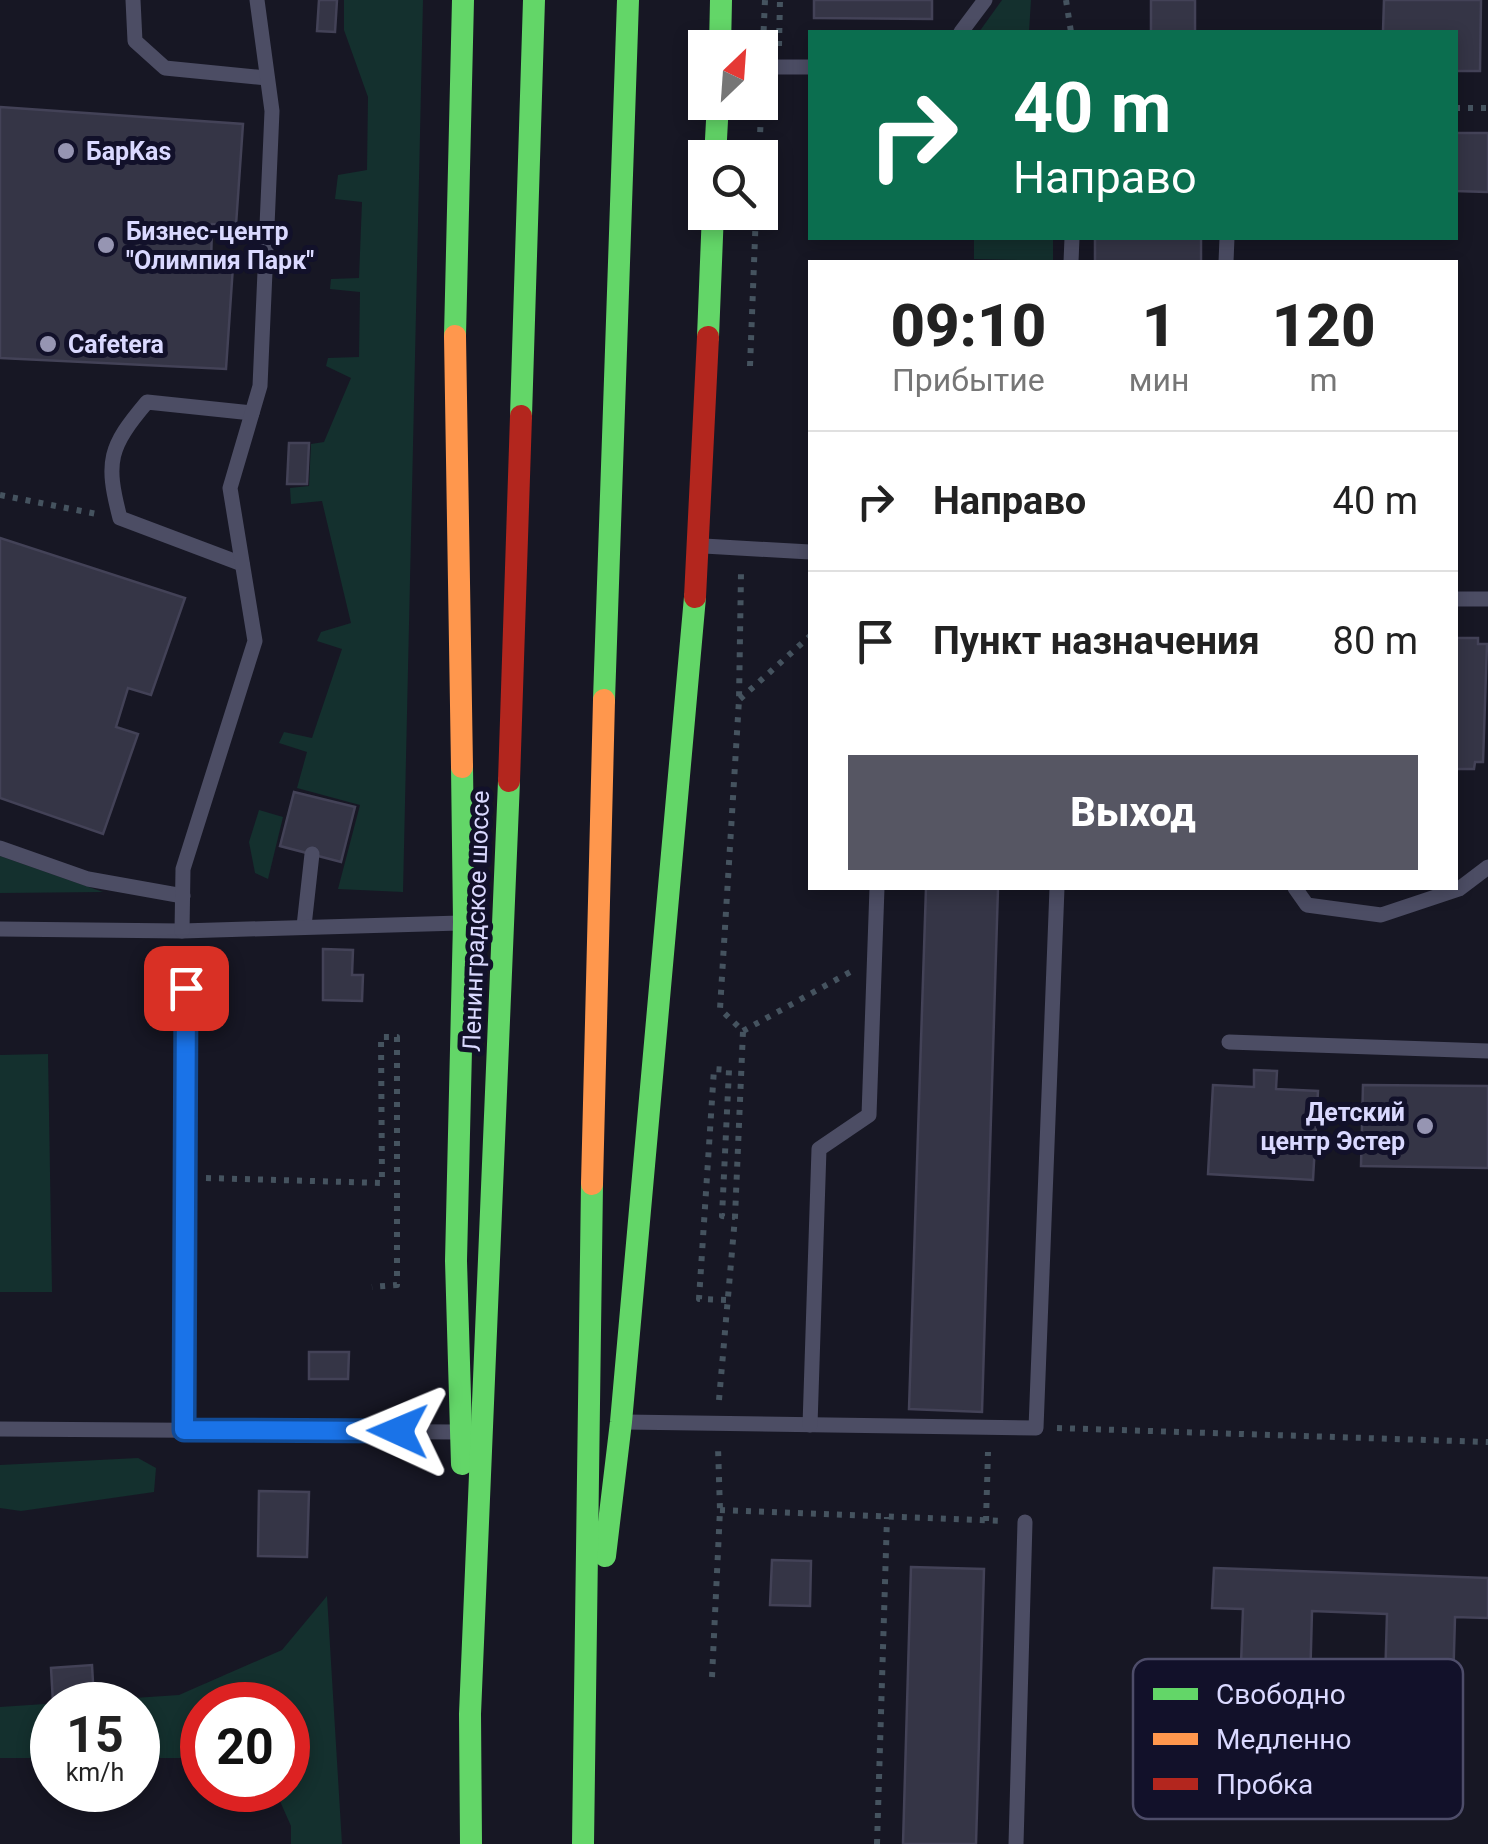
<!DOCTYPE html>
<html lang="ru">
<meta charset="utf-8">
<style>
:root{--surface:#fff;--page:#f2f2f2;--text:#222;--muted:#767676;--line:#e0e0e0;--accent:#565663}
body{margin:0;font-family:Roboto,sans-serif;background:var(--page);color:var(--text);height:100vh;display:flex;flex-direction:column;font-size:38px;white-space:nowrap}
*{box-sizing:border-box;margin:0}
p{font-size:32px;color:var(--muted)}
.icon{flex:none;width:55px;height:55px;fill:none;stroke:currentColor;stroke-width:2;stroke-linecap:round;stroke-linejoin:round}
.map{position:relative;flex:1;overflow:hidden}
.sheet{position:absolute;left:808px;top:260px;width:650px;height:630px;display:flex;flex-direction:column;background:var(--surface);border-radius:0px;box-shadow:0 5px 15px #0003}
.sheet>*{flex:none}
.banner{position:absolute;left:808px;top:30px;width:650px;height:210px;border-radius:0px;box-shadow:0 5px 15px #0003;background:#0b6e4f;color:#fff;overflow:hidden}
.needle{width:65px;rotate:25deg}
.fabs{position:absolute;left:688px;top:30px;display:grid;gap:20px}
.fabs a{display:grid;place-items:center;width:90px;height:90px;border-radius:0px;background:var(--surface);box-shadow:0 5px 15px #0003;font-size:50px}
.speed{position:absolute;left:30px;top:1682px;display:flex;gap:20px;font-size:50px;font-weight:700;text-align:center}
.speed>*{display:grid;place-content:center;width:130px;height:130px;border-radius:50%;background:var(--surface);box-shadow:0 5px 15px #0003;line-height:1}
.speed small{font-size:25px;font-weight:400}
.speed .limit{border:15px solid #d22;background:#fff;color:#111}
.pin{position:absolute;display:grid;place-items:center;width:85px;height:85px;color:#fff;margin:-42px;border-radius:20px;box-shadow:0 5px 15px #0006}
.me{position:absolute;width:110px;margin:-55px;rotate:271deg;stroke-linejoin:round;filter:drop-shadow(0 0 8px #0008)}
.turn{display:flex;align-items:center;gap:35px;height:210px;padding:0 40px;font-size:45px}
.turn .icon{width:130px;height:130px;stroke-width:2.5}
.turn b{display:block;font-size:70px;line-height:85px}
.eta{display:flex;justify-content:space-evenly;align-items:center;height:170px;text-align:center}
.eta b{font-size:60px;font-weight:800;line-height:70px}
.primary-button{display:flex;gap:20px;margin-top:auto;padding:20px 40px}
.primary-button a{flex:1;height:115px;border-radius:0px;background:var(--accent);color:#fff;font-size:40px;font-weight:800;line-height:115px;text-align:center}
ul{padding:0;list-style:none}
li{display:flex;align-items:center;gap:30px;height:140px;padding:0 40px;border-top:2px solid var(--line)}
li div{flex:1}
li b{display:block;font-size:38px}
li em{font-style:normal}
.map>svg:first-child{display:block}
.green{fill:#14302e}
.building{fill:#353546;stroke:#434257;stroke-width:2.5}
.lines{fill:none;stroke-linecap:round;stroke-linejoin:round}
.path{stroke:#45535f;stroke-width:6;stroke-dasharray:5 8;stroke-linecap:butt}
.lane{stroke:#4c4d64;stroke-width:15}
.fast{stroke:#63d668;stroke-width:22}
.slow{stroke:#ff974d;stroke-width:22}
.jam{stroke:#b3261e;stroke-width:22}
.route-casing{stroke:#114b97;stroke-width:25}
.route{stroke:#1a73e8;stroke-width:18}
.poi-dot{fill:#9695b2;stroke:#12112a;stroke-width:4}
.labels{text-anchor:middle;dominant-baseline:central;stroke-width:10;stroke-linejoin:round;paint-order:stroke}
.poi-label{font-size:25px;font-weight:bold;fill:#dad9ff;stroke:#12112a;text-anchor:start}
.street-label{font-size:25px;fill:#dad9ff;stroke:#12112a}
.key{fill:#12112a;stroke:#4e4d6a;stroke-width:2.5}
.key-label{font-size:28px;fill:#dad9ff}
</style>
<div class="map">
<svg width="1488" height="1844" viewBox="0 0 1488 1844">
<rect width="100%" height="100%" fill="#171724"/>
<!-- green -->
<g class="green">
<polygon points="344,0 423,0 403,892 338,889 360,805 297,788 307,752 279,743 284,732 312,738 342,649 317,641 321,632 351,623 322,501 291,504 290,488 309,486 311,444 324,442 351,378 326,366 328,358 359,357 360,292 330,289 331,279 359,278 362,202 335,199 338,175 367,170 368,97 344,30"/>
<polygon points="1002,0 1031,0 1029,32 979,32"/>
<polygon points="974,238 1053,238 1053,261 974,259"/>
<polygon points="259,810 283,817 268,879 255,873 249,842"/>
<polygon points="0,856 103,892 0,893"/>
<polygon points="48,1054 52,1292 0,1292 0,1055"/>
<polygon points="138,1458 156,1468 154,1492 21,1511 0,1508 0,1465"/>
<polygon points="327,1596 342,1844 291,1844 291,1826 275,1790 288,1790 288,1705 202,1705 202,1758 138,1758 138,1705 52,1705 52,1758 0,1758 0,1707 179,1695 282,1650"/>
</g>
<!-- building -->
<g class="building">
<polygon points="319,0 337,0 335,32 317,31"/>
<polygon points="814,0 932,0 932,19 814,18"/>
<rect x="1151" y="0" width="44" height="32"/>
<polygon points="1384,0 1481,0 1480,71 1455,71 1455,32 1383,32"/>
<polygon points="0,107 243,124 236,225 212,224 211,265 233,266 226,369 0,358"/>
<polygon points="1455,133 1488,133 1488,192 1455,191"/>
<rect x="1095" y="238" width="106" height="24"/>
<polygon points="289,443 309,443 307,484 287,484"/>
<polygon points="0,538 185,598 151,695 128,688 116,727 138,734 103,834 0,798"/>
<polygon points="1455,638 1478,638 1478,644 1487,644 1483,762 1475,762 1474,769 1455,769"/>
<polygon points="294,792 355,807 341,862 280,846"/>
<polygon points="926,888 998,888 982,1412 909,1409"/>
<polygon points="323,949 353,950 352,975 363,975 362,1001 323,1000"/>
<polygon points="1254,1070 1277,1071 1276,1089 1318,1091 1313,1180 1208,1174 1213,1085 1254,1087"/>
<polygon points="1363,1085 1488,1086 1488,1168 1361,1166"/>
<polygon points="309,1352 349,1352 348,1379 309,1379"/>
<polygon points="259,1491 309,1492 307,1557 258,1556"/>
<polygon points="772,1560 811,1561 810,1606 770,1605"/>
<polygon points="911,1567 984,1569 976,1844 903,1844"/>
<polygon points="1214,1568 1488,1578 1488,1618 1455,1617 1452,1720 1384,1717 1387,1614 1312,1611 1309,1721 1239,1719 1243,1609 1212,1608"/>
<polygon points="92,1665 94,1700 53,1703 51,1668"/>
</g>
<g class="lines">
<!-- path -->
<g class="path">
<polyline points="1066,0 1071,32"/>
<polyline points="763,44 765,0"/>
<polyline points="779,46 780,0"/>
<polyline points="1455,108 1488,108"/>
<polyline points="759,158 762,91"/>
<polyline points="750,366 756,212"/>
<polyline points="0,495 97,514"/>
<polyline points="740,699 810,636"/>
<polyline points="743,1031 852,971"/>
<polyline points="206,1178 382,1183 381,1037 397,1037 397,1285 372,1287"/>
<polyline points="726,1300 699,1299 714,1069 729,1070 722,1216 735,1217"/>
<polyline points="719,1400 735,1217 743,1031 720,1009 739,700 741,573"/>
<polyline points="1057,1428 1488,1442"/>
<polyline points="720,1510 1003,1521"/>
<polyline points="986,1521 988,1452"/>
<polyline points="712,1677 720,1510 718,1447"/>
<polyline points="877,1844 887,1517"/>
</g>
<!-- lane -->
<g class="lane">
<polyline points="133,0 135,41 165,68 267,78"/>
<polyline points="961,32 985,0"/>
<polyline points="760,67 810,67"/>
<polyline points="1071,262 1072,238"/>
<polyline points="1226,262 1227,238"/>
<polyline points="704,546 810,552"/>
<path d="M242,564L120,518C105,461 109,447 147,402L252,413"/>
<polyline points="1455,599 1488,599"/>
<polyline points="0,848 88,879 183,896"/>
<polyline points="1295,888 1307,905 1381,915 1459,889 1488,867"/>
<polyline points="304,926 312,854"/>
<polyline points="0,929 182,931 460,923"/>
<polyline points="182,931 183,869 255,641 230,488 260,386 272,111 257,0"/>
<polyline points="1229,1042 1488,1051"/>
<polyline points="625,1422 1036,1428 1057,888"/>
<polyline points="810,1425 819,1149 869,1115 877,888"/>
<polyline points="0,1429 456,1432"/>
<polyline points="184,1430 186,988"/>
<polyline points="1016,1844 1025,1522"/>
</g>
<!-- fast -->
<g class="fast">
<polyline points="720,48 721,0"/>
<polyline points="715,158 718,102"/>
<polyline points="455,336 463,0"/>
<polyline points="708,337 713,212"/>
<polyline points="521,416 534,0"/>
<polyline points="604,700 628,0"/>
<polyline points="462,767 464,922 456,1261 462,1464"/>
<polyline points="605,1556 621,1422 695,597"/>
<polyline points="471,1844 470,1714 509,781"/>
<polyline points="583,1844 592,1184"/>
</g>
<!-- slow -->
<g class="slow">
<polyline points="455,336 462,767"/>
<polyline points="592,1184 604,700"/>
</g>
<!-- jam -->
<g class="jam">
<polyline points="695,597 708,337"/>
<polyline points="509,781 521,416"/>
</g>
</g>
<g class="lines">
<!-- route casing -->
<g class="route-casing">
<polyline id="route" points="186,988 184,1430 398,1431"/>
</g>
<!-- route -->
<use href="#route" class="route"/>
</g>
<!-- markers -->
<g class="poi-dot">
<circle cx="66" cy="151" r="10"/>
<circle cx="106" cy="245" r="10"/>
<circle cx="48" cy="344" r="10"/>
<circle cx="1425" cy="1126" r="10"/>
</g>
<g class="labels">
<!-- poi labels -->
<g class="poi-label">
<text x="86" y="151">БарKas</text>
<text x="126" y="231">Бизнес-центр<tspan x="126" dy="29">"Олимпия Парк"</tspan></text>
<text x="68" y="344">Cafetera</text>
<text x="1405" y="1112" text-anchor="end">Детский<tspan x="1405" dy="29">центр Эстер</tspan></text>
</g>
<!-- street labels -->
<g class="street-label">
<text transform="translate(476 921) rotate(-88)">Ленинградское шоссе</text>
</g>
</g>
<!-- legend -->
<rect x="1133" y="1659" width="330" height="160" rx="15" class="key"/>
<rect x="1153" y="1688" width="45" height="12" fill="#63d668"/>
<rect x="1153" y="1733" width="45" height="12" fill="#ff974d"/>
<rect x="1153" y="1778" width="45" height="12" fill="#b3261e"/>
<g class="key-label">
<text x="1216" y="1704">Свободно</text>
<text x="1216" y="1749">Медленно</text>
<text x="1216" y="1794">Пробка</text>
</g>
</svg>
<div class="fabs">
<a><svg class="needle" viewBox="-14 -14 28 28"><path d="M0-13l5 13h-10z" fill="#e53935"/><path d="M0 13l5-13h-10z" fill="#767676"/></svg></a>
<a><svg class="icon" aria-label="search" viewBox="0 0 24 24"><circle cx="10" cy="10" r="6"/><path d="M15 15l6 6"/></svg></a>
</div>
<div class="speed"><div>15<small>km/h</small></div><div class="limit">20</div></div>
<div class="pin" style="left:186px;top:988px;background:#d93025"><svg class="icon" aria-label="arrive" viewBox="0 0 24 24"><path d="M6 21V4h12l-3 4 3 4H6"/></svg></div>
<svg class="me" style="left:398px;top:1431px" viewBox="-20 -20 40 40"><path d="M0-17L14 15 0 8-14 15z" fill="#1a73e8" stroke="#fff" stroke-width="4"/></svg>
<div class="banner">
<div class="turn"><svg class="icon" aria-label="right" viewBox="0 0 24 24"><path d="M7 20v-9h11M14 6l5 5-5 5"/></svg><div><b>40 m</b>Направо</div></div>
</div>
<section class="sheet">
<div class="eta">
<div><b>09:10</b><p>Прибытие</p></div>
<div><b>1</b><p>мин</p></div>
<div><b>120</b><p>m</p></div>
</div>
<ul>
<li><svg class="icon" aria-label="right" viewBox="0 0 24 24"><path d="M7 20v-9h11M14 6l5 5-5 5"/></svg><div><b>Направо</b></div><em>40 m</em></li>
<li><svg class="icon" aria-label="arrive" viewBox="0 0 24 24"><path d="M6 21V4h12l-3 4 3 4H6"/></svg><div><b>Пункт назначения</b></div><em>80 m</em></li>
</ul>
<div class="primary-button"><a>Выход</a></div>
</section>
</div>
